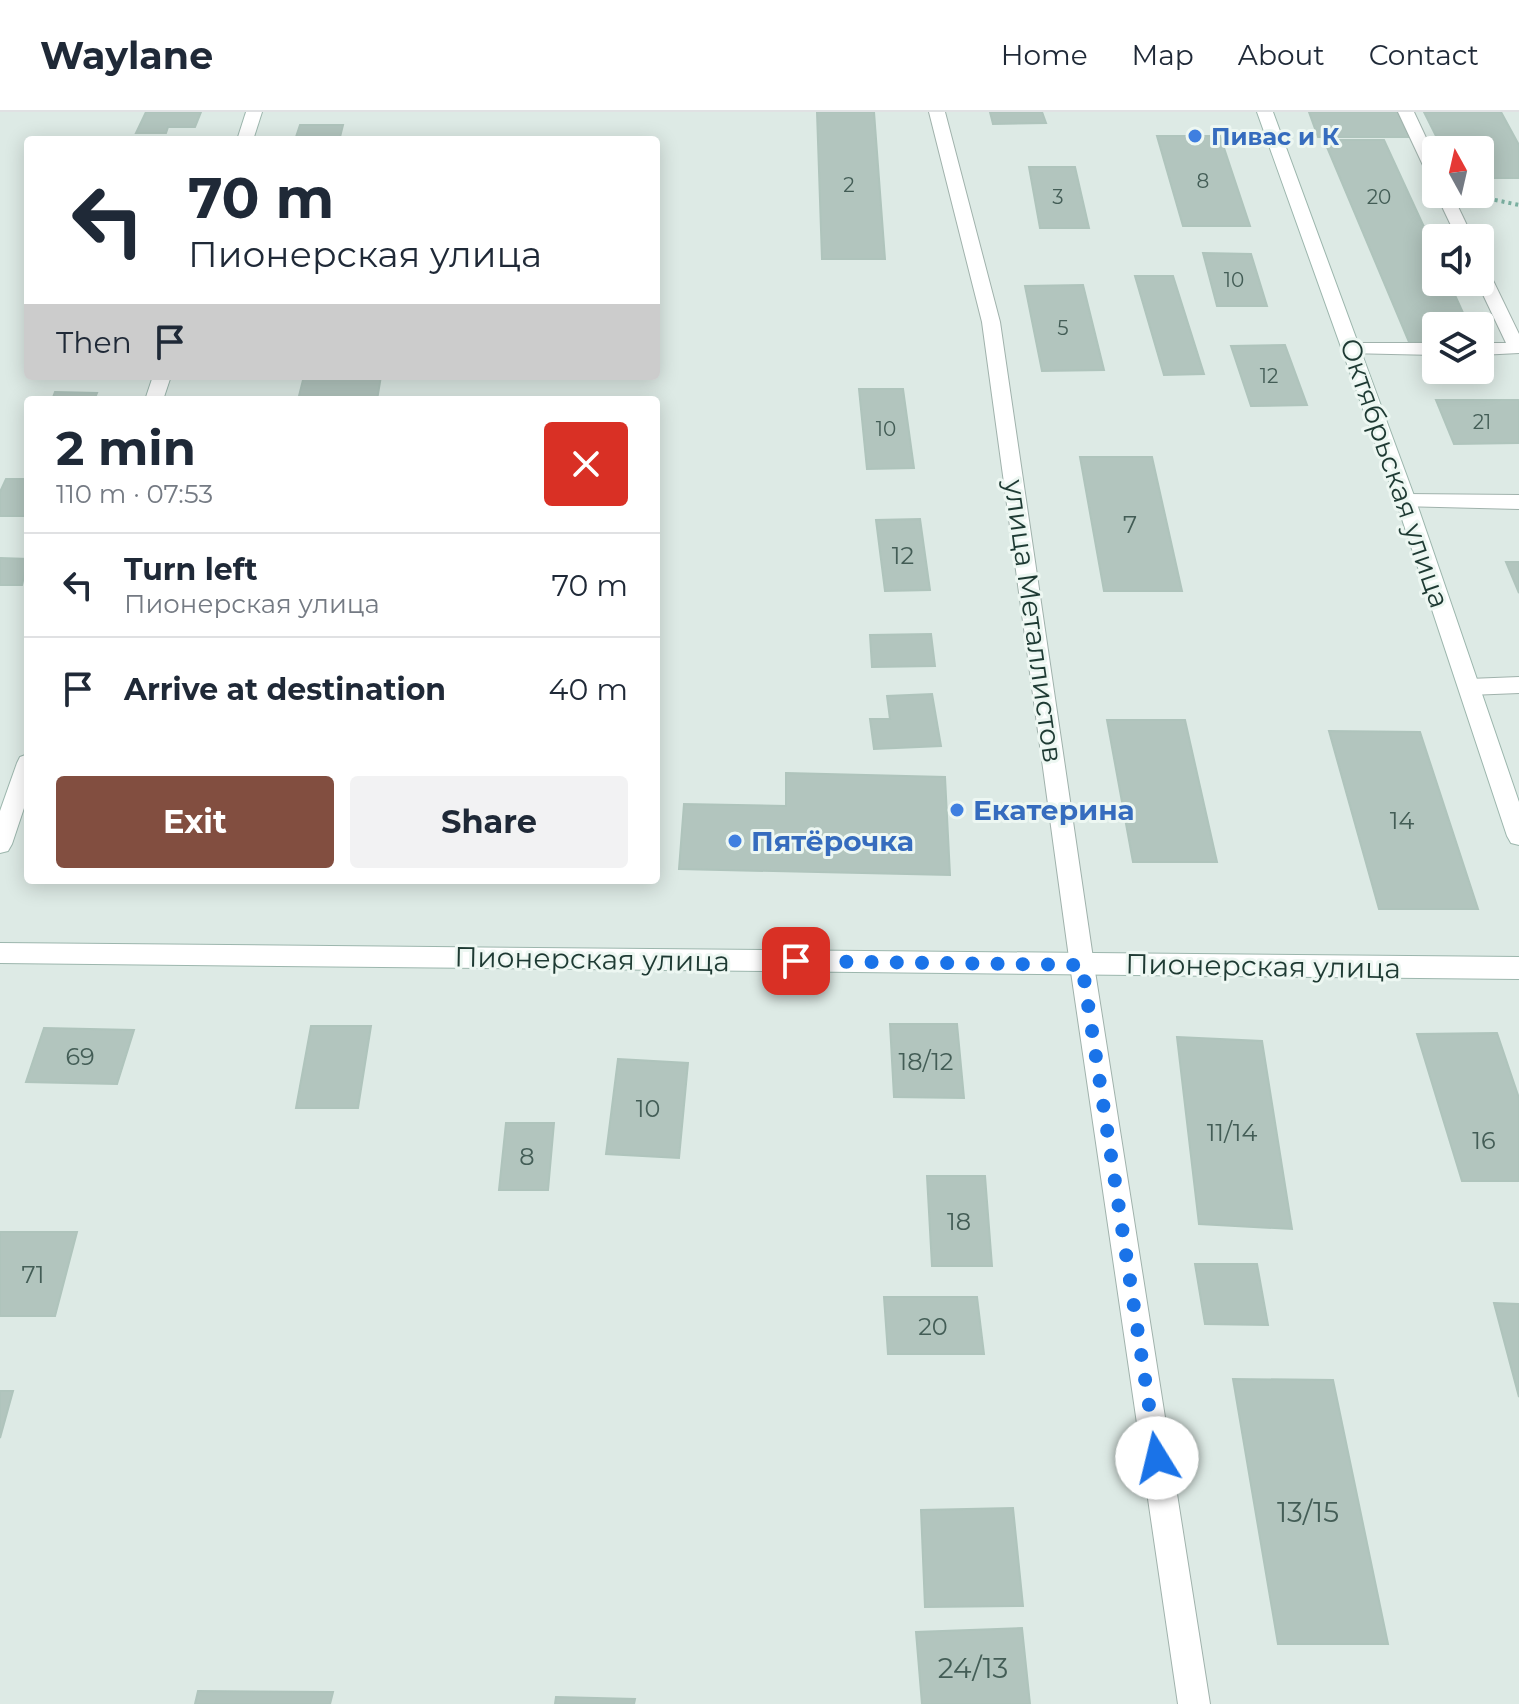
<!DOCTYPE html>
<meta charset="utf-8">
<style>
:root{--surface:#fff;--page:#f2f2f3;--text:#1f2937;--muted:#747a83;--line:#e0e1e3;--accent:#824e40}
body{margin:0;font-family:Montserrat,sans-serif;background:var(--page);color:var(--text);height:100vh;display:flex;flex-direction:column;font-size:30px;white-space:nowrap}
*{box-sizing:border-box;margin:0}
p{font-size:26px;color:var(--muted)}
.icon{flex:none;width:44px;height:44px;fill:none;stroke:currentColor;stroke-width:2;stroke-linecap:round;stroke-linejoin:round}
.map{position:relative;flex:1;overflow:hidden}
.drawer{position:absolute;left:24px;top:284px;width:636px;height:488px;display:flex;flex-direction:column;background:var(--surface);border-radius:8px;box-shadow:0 4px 20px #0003}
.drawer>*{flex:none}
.banner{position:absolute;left:24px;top:24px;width:636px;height:244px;border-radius:8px;box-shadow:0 4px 20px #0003;background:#fff;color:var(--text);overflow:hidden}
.needle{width:52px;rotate:352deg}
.buttons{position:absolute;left:1422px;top:24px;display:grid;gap:16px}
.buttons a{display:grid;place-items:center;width:72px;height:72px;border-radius:8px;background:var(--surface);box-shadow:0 4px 20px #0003;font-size:40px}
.pin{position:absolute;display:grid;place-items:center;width:68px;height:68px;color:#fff;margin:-34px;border-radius:16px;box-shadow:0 4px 12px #0006}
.me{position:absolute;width:88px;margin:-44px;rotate:351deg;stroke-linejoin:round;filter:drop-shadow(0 0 6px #0008)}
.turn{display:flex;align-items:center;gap:28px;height:168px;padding:0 32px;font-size:36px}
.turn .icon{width:104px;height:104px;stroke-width:2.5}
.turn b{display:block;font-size:56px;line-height:68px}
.then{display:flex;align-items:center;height:76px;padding:0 32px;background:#0003;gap:16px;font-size:30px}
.round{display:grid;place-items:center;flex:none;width:84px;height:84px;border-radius:8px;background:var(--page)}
.summary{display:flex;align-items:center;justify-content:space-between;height:136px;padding:0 32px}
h1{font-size:48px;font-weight:700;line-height:60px}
.cta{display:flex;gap:16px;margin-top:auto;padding:16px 32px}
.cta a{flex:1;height:92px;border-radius:8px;background:var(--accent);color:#fff;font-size:32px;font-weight:700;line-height:92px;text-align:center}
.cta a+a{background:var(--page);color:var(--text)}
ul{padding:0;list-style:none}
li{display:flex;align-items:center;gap:24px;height:104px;padding:0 32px;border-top:2px solid var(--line)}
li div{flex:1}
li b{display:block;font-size:30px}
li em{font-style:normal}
header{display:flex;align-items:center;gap:48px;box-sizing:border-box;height:112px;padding:0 40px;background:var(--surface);border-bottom:2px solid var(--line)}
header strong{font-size:38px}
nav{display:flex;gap:44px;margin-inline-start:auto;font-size:28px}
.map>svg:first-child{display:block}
.building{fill:#b2c5be;stroke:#afc4bc;stroke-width:2}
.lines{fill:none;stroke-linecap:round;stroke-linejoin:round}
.lane-casing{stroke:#a0b2ac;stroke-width:2}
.street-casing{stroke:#a0b2ac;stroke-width:2}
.secondary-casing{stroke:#9cb6ad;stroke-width:2}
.path{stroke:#7bb0a1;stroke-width:4;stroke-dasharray:3 4;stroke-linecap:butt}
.lane{fill:#fff;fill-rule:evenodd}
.street{fill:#fff;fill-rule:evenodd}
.secondary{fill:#fff;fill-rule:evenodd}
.route{stroke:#1a73e8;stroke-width:14;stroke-dasharray:0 25.2}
.shop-dot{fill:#3f7fe0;stroke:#edf7f2;stroke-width:3}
.labels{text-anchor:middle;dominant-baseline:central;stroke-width:6;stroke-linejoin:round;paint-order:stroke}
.far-number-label{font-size:20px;fill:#435d56}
.far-shop-label{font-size:24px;font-weight:bold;fill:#366cbe;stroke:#edf7f2;text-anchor:start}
.number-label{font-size:24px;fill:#435d56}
.street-label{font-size:28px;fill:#1e3a33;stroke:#edf7f2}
.shop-label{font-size:28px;font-weight:bold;fill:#366cbe;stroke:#edf7f2;text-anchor:start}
.near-number-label{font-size:28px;fill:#435d56}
</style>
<header>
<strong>Waylane</strong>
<nav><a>Home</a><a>Map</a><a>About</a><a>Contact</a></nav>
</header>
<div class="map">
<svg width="1519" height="1592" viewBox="0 0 1519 1592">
<rect width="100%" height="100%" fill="#ddeae5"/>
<!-- building -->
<g class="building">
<polygon points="146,0 201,0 195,15 168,15 166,21 136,21"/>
<polygon points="817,0 874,0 885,147 822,147"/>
<polygon points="990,0 1042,0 1046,11 993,12"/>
<polygon points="1309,0 1398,0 1409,25 1318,25"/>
<polygon points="1424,0 1501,0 1519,33 1519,66 1480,66 1480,38 1443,38"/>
<polygon points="300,13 343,13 340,25 296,25"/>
<polygon points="1157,24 1220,24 1250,114 1183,114"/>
<polygon points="1324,28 1384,28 1436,141 1436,170 1449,170 1469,214 1436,214 1436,230 1409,230"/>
<polygon points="1029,55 1075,55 1089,116 1040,116"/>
<polygon points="1203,141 1251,142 1267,194 1217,194"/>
<polygon points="1135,164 1173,164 1204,262 1164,263"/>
<polygon points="1083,173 1104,258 1042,259 1025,174"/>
<polygon points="1285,233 1307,293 1251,294 1231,234"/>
<polygon points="304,264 381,264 377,288 298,288"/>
<polygon points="859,277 903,277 914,356 867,357"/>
<polygon points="55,280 97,281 94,288 52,288"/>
<polygon points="1436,288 1519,288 1519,331 1454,332"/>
<polygon points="1080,345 1152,345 1182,479 1104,479"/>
<polygon points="6,367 28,367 28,404 0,404 0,380"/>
<polygon points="920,407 930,478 885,479 876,408"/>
<polygon points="0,446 28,447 22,473 0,473"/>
<polygon points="1506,450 1519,450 1519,481"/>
<polygon points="931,522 935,554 872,555 870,523"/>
<polygon points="932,582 941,634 874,637 870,607 890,607 887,584"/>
<polygon points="1107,608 1185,608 1217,750 1133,750"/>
<polygon points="1329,619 1420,620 1478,797 1379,797"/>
<polygon points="786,661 945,665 950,763 679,757 684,692 786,694"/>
<polygon points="890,912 957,912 964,986 894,985"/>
<polygon points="311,914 371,914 358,996 296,996"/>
<polygon points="44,916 134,918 117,972 26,970"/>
<polygon points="1497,921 1519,986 1519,1069 1462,1069 1417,922"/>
<polygon points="1177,925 1262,929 1292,1117 1199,1112"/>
<polygon points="618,947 688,951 679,1046 606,1042"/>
<polygon points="506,1011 554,1011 548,1078 499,1078"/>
<polygon points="927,1064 985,1064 992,1154 932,1154"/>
<polygon points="0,1120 77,1120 55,1204 0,1204"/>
<polygon points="1195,1152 1257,1152 1268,1213 1205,1212"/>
<polygon points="884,1185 977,1185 984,1242 888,1242"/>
<polygon points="1494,1191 1519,1192 1519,1285"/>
<polygon points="1233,1267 1333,1268 1388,1532 1278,1532"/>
<polygon points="0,1279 13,1279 0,1326"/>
<polygon points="1013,1396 1023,1494 925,1495 921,1398"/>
<polygon points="1022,1516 1030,1592 922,1592 916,1520"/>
<polygon points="198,1579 333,1580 330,1592 195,1592"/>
<polygon points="556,1585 635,1587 634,1592 555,1592"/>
</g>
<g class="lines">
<!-- lane casing -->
<g class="lane-casing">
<g id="lane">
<polygon points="1398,0 1414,0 1436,47 1436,69 1428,64"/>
<polygon points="1436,82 1452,82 1473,126 1457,126"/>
<polygon points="1480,153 1488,158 1519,222 1519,241 1480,243 1480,231 1506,231 1477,170 1480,170"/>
<polygon points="1352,231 1436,231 1436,243 1346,241 1343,237"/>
<polygon points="1406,382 1519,383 1519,397 1399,394 1396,389 1399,384"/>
<polygon points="1519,565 1519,581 1469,583 1458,575 1469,567"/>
</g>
</g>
<!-- street casing -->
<g class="street-casing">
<polygon id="street" points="929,0 945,0 1000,210 1094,853 1210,1592 1178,1592 1070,853 982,210"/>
</g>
<!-- secondary casing -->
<g class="secondary-casing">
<g id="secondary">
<polygon points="246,0 262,0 253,28 237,28"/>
<polygon points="1257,0 1273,0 1416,389 1519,690 1519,733 1511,731 1507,724 1396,389"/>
<polygon points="153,264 171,264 163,288 145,288"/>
<polygon points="28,642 28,684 12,732 8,739 0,741 0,699 17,651 20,645"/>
<polygon points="0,831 1519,845 1519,867 0,851"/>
</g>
</g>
<!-- path -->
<polyline class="path" points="1481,85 1519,93"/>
<!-- lane -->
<use href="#lane" class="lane"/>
<!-- street -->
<use href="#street" class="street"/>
<!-- secondary -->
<use href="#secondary" class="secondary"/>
</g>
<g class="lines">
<!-- route -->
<polyline class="route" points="796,849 1082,853 1157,1346"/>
</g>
<!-- markers -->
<g class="shop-dot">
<circle cx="1195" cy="24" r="8"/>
<circle cx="957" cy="698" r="8"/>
<circle cx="735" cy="729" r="8"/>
</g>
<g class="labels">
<!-- far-number labels -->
<g class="far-number-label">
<text x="1203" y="69">8</text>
<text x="849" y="73">2</text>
<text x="1058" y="85">3</text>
<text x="1379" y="85">20</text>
<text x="1234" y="168">10</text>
<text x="1063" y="216">5</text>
<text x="1269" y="264">12</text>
<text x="1482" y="310">21</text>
<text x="886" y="317">10</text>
</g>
<!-- far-shop labels -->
<g class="far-shop-label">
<text x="1211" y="24">Пивас и К</text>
</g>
<!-- number labels -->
<g class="number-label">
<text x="1130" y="412">7</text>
<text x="903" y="443">12</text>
<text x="1402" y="708">14</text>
<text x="80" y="944">69</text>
<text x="926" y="949">18/12</text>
<text x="648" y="996">10</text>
<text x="1232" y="1020">11/14</text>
<text x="1484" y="1028">16</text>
<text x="527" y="1044">8</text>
<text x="959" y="1109">18</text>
<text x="33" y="1162">71</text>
<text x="933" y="1214">20</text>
</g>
<!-- street labels -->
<g class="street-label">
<text transform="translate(1395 361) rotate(71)">Октябрьская улица</text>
<text transform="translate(1034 509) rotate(82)">улица Металлистов</text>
<text transform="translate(592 847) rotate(1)">Пионерская улица</text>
<text transform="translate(1263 854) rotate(1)">Пионерская улица</text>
</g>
<!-- shop labels -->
<g class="shop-label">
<text x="973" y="698">Екатерина</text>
<text x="751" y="729">Пятёрочка</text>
</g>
<!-- near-number labels -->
<g class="near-number-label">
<text x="1308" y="1400">13/15</text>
<text x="973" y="1556">24/13</text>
</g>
</g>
</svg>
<div class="buttons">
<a><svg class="needle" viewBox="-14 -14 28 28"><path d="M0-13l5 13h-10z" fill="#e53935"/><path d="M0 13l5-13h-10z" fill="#747a83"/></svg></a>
<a><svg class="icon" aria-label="sound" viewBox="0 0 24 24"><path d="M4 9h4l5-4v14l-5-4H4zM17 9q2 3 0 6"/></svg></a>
<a><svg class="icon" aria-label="layers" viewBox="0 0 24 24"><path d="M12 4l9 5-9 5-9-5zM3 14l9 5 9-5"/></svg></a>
</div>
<div class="pin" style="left:796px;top:849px;background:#d93025"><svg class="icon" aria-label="arrive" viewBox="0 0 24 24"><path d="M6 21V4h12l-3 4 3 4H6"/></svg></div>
<svg class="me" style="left:1157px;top:1346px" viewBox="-20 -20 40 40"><circle r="19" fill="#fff"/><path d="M0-13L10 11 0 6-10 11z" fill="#1a73e8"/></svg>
<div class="banner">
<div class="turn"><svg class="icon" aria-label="left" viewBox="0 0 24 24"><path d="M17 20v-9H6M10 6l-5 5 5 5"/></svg><div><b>70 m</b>Пионерская улица</div></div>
<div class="then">Then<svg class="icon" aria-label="arrive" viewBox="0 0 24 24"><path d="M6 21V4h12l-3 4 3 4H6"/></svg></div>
</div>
<section class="drawer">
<div class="summary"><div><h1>2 min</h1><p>110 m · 07:53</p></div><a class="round" style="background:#d93025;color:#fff"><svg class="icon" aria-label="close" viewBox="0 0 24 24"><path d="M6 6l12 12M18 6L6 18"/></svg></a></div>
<ul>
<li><svg class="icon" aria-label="left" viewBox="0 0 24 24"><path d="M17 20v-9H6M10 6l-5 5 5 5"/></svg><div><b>Turn left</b><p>Пионерская улица</p></div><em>70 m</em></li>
<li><svg class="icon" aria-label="arrive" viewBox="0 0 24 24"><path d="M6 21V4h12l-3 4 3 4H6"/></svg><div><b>Arrive at destination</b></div><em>40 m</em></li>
</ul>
<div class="cta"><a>Exit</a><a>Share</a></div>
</section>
</div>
